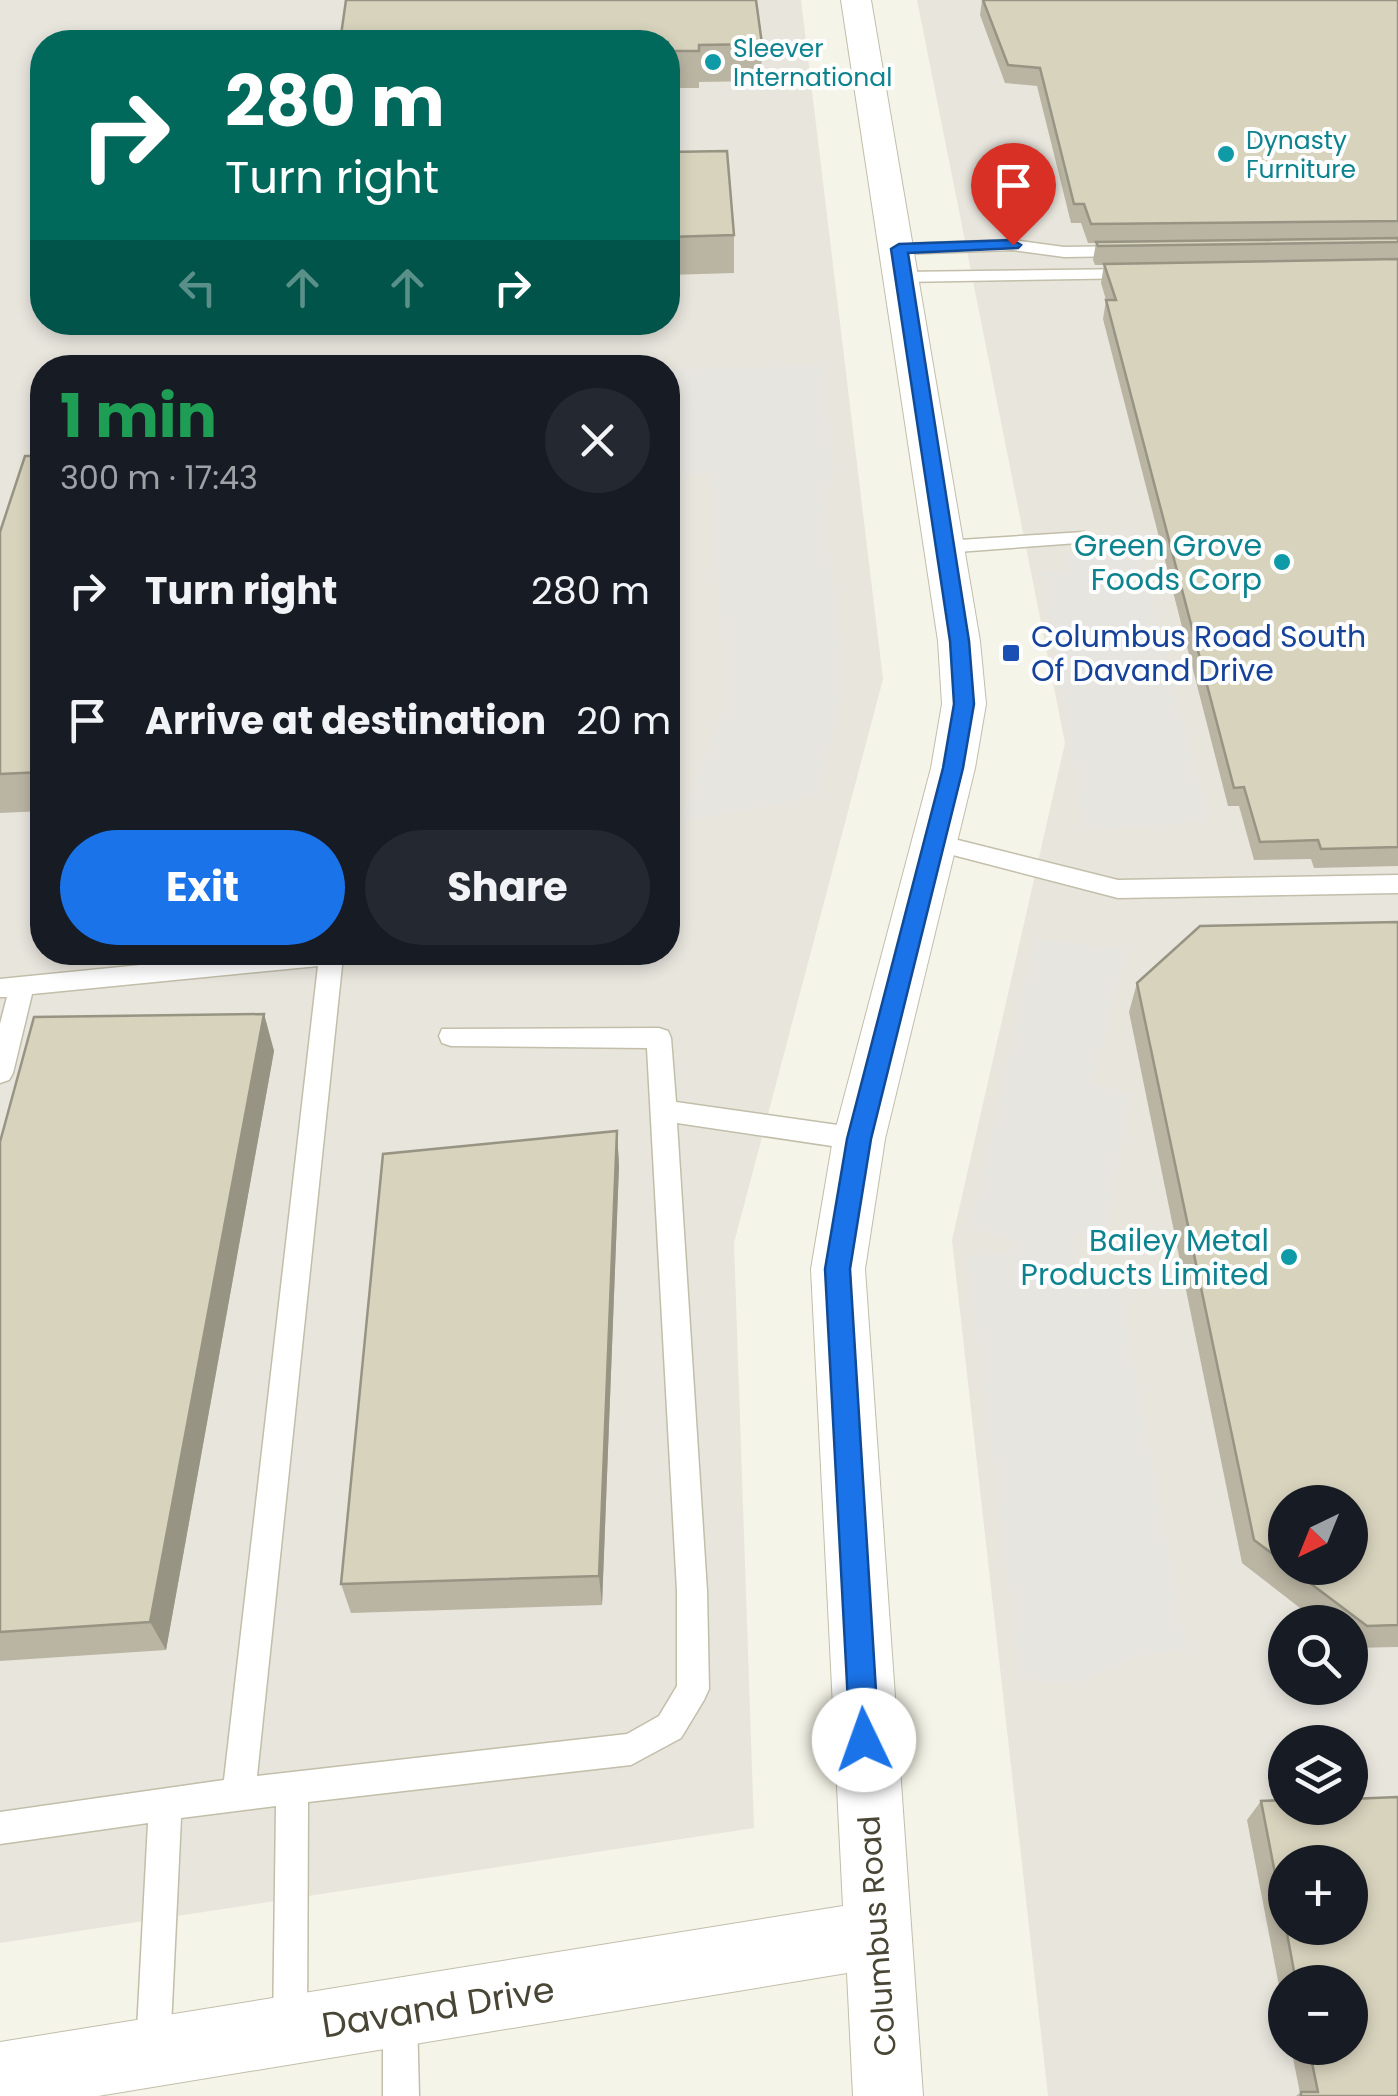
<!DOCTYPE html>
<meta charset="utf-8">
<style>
:root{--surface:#171b24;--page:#242831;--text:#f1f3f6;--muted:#9ea1a6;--accent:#1a73e8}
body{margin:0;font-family:Poppins,sans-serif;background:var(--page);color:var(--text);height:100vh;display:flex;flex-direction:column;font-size:38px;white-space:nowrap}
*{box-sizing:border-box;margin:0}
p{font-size:32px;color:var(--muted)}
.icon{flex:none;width:55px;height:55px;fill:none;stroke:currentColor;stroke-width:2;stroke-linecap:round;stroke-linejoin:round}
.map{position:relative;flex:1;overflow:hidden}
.sheet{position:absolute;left:30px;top:355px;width:650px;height:610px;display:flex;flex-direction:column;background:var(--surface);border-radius:40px;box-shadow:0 5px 15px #0003}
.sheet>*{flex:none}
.banner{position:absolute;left:30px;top:30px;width:650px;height:305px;border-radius:40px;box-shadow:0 5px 15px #0003;background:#00695c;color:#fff;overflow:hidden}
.needle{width:65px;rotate:223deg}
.buttons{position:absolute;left:1268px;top:1485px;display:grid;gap:20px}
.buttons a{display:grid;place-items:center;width:100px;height:100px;border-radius:50%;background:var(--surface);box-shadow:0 5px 15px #0003;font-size:50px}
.pin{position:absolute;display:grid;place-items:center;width:85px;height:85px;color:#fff;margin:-102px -42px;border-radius:50% 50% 50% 0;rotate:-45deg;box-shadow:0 0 10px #0007}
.pin .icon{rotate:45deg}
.me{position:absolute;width:110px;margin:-55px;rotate:357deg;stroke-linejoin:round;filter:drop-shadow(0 0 8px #0008)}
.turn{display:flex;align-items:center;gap:35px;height:210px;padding:0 30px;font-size:45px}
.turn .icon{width:130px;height:130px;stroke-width:2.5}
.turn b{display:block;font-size:70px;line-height:85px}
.lanes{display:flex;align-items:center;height:95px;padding:0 30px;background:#0003;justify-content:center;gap:50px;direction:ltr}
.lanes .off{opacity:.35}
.round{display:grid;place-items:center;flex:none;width:105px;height:105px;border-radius:52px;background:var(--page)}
.headline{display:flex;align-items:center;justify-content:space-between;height:170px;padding:0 30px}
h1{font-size:60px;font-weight:700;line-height:75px;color:#1e9e55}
.action{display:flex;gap:20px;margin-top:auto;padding:20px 30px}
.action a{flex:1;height:115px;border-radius:60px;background:var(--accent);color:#fff;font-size:40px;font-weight:700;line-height:115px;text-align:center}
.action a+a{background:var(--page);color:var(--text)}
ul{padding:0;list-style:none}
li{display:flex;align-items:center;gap:30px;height:130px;padding:0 30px}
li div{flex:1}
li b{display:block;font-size:38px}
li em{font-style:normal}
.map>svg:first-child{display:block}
.industrial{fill:#e8e5dd;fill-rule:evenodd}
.parking{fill:#e6e5e0}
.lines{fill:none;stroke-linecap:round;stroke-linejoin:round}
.service-casing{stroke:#c2beaa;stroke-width:3}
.minor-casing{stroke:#c2beaa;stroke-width:2}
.service{fill:#fff;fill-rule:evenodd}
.minor{fill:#fff;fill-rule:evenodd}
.wall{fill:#bab5a3;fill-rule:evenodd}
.shaded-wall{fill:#979484}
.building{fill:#d8d3bd;stroke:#979484;stroke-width:2.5}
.route{fill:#1a73e8;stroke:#114b97;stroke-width:2.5}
.culture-dot{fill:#0f9aa8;stroke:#fff;stroke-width:4}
.transit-dot{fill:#1a4fb4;stroke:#fff;stroke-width:4}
.labels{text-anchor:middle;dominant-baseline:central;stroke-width:8;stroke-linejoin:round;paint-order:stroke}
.far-culture-label{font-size:25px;fill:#0d838f;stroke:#fff;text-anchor:start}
.culture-label{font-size:30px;fill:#0d838f;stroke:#fff;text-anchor:end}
.transit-label{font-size:30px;fill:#164399;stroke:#fff;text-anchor:start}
.street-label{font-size:30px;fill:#494636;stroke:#fff}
.near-street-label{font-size:35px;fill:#494636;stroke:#fff}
</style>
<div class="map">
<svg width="1398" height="2096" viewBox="0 0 1398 2096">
<rect width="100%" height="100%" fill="#f5f4e8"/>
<!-- industrial -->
<g class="industrial">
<path d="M0,0H801L883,679L734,1243L754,1828L0,1943ZM42,42H668V322H42ZM42,368H668V952H42Z"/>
<path d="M917,0H1398V2096H1048L952,1240L1065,743ZM1285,1502H1350V1568H1285ZM1285,1622H1350V1688H1285ZM1285,1742H1350V1808H1285ZM1285,1862H1350V1928H1285ZM1285,1982H1350V2048H1285Z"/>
</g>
<!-- parking -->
<g class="parking">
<polygon points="824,367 833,471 824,509 844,681 817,796 679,822 726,706 712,475 678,476 668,369"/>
<polygon points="1065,555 1138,557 1209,821 1085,830 1041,571 1068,570"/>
<polygon points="1035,939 1126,950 1092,1084 1129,1094 1105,1242 1075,1234 1074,1271 1117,1278 1186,1651 1151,1652 1071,1684 1021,1678 967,1256 1009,1255 1011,1239 971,1228"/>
</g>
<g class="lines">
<!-- service casing -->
<g class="service-casing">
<g id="service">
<polygon points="1013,240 1064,247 1128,246 1137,251 1128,256 1064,257 1013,250 899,254 890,249 899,244"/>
<polygon points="1133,269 1142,274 1139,278 901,282 892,277 901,272"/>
<polygon points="1084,532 1091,534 1091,542 944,553 934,547 944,541"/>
<polygon points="934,834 1118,880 1398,875 1398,893 1118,898 926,848 923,842"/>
<polygon points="272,952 341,952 343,956 257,1776 627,1734 659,1716 677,1686 677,1591 647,1048 451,1046 442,1043 439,1036 442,1029 659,1028 668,1031 671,1038 676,1102 859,1128 868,1132 872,1139 868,1146 859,1150 677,1123 707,1591 709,1689 704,1700 681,1738 631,1765 308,1802 307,2030 302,2042 290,2047 278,2042 273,2030 276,1806 181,1818 170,2049 165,2061 153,2066 141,2061 136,2049 148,1823 0,1844 0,1812 224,1780 318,966 32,994 13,1073 9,1080 0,1083 0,1024 7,997 0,997 0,979"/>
<polygon points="400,1999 412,2004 417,2016 419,2096 383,2096 383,2016 388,2004"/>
</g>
</g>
<!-- minor casing -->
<g class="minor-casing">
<polygon id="minor" points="841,0 871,0 980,641 986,704 975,768 885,1139 865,1269 923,2096 853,2096 847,1973 98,2096 0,2096 0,2042 843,1906 811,1269 833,1139 931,768 942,704 938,641"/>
</g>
<!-- service -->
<use href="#service" class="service"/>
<!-- minor -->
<use href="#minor" class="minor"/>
</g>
<!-- wall -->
<g class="wall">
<polygon points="982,0 1398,0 1398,866 1314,868 1311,859 1254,860 1239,806 1228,806 1103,319 1106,300 1101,283 1104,265 1095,265 1093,260 1096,243 1088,243 1081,223 1071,223 1037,86 1005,83 980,15"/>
<polygon points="668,42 762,44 761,81 699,82 699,88 668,88"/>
<polygon points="668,152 734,235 734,273 668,275"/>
<polygon points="42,456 42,811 0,813 0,532"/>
<path d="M1398,922V1647L1352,1648L1350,1647V1622H1318L1242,1563L1129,1012L1137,983ZM1285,1502L1350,1568H1285Z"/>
<polygon points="264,1014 274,1051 166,1650 0,1661 0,1142"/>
<polygon points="617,1131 619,1166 602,1605 351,1613 341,1584"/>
<path d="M1398,1797V2096H1296L1300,2093L1291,2048H1350V1982H1285V2017L1247,1820L1261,1801L1285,1800V1808H1350V1799ZM1285,1862H1350V1928H1285Z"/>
</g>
<!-- shaded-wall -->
<g class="shaded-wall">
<polygon points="264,1014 274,1051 166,1650 150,1622"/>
<polygon points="617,1131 619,1166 602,1605 599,1576"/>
</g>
<!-- building -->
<g class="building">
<polygon points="346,0 756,0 762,44 699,45 699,51 668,51 668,42 340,42"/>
<polygon points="983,0 1398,0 1398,221 1091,224 1084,204 1074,204 1040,68 1008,65"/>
<polygon points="727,151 734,235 668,237 668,152"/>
<polygon points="1398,238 1398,242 1098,246 1096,242"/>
<polygon points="1398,259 1398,847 1321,849 1318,840 1260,842 1244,787 1234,788 1106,300 1116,300 1104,264"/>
<polygon points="25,456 42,456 42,772 0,774 0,532"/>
<polygon points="1398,922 1398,1625 1367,1626 1290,1568 1350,1568 1350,1502 1285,1502 1285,1563 1254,1540 1137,983 1200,926"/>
<polygon points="264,1014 150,1622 0,1632 0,1142 34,1017"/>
<polygon points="617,1131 599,1576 341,1584 383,1154"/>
<polygon points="1398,1797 1398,2096 1301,2096 1301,2092 1318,2092 1309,2048 1350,2048 1350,1982 1296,1982 1286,1928 1350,1928 1350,1862 1285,1862 1285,1925 1261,1801 1285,1800 1285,1808 1350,1808 1350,1799"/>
</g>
<!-- route -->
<polygon class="route" points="1013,240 1021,245 1018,248 908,253 969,641 974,704 963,768 871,1139 850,1269 879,1740 874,1751 864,1755 854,1751 850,1740 825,1269 847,1139 943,768 954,704 950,641 891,249 899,244"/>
<!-- markers -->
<g class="culture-dot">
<circle cx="713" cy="62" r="10"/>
<circle cx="1226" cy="154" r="10"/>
<circle cx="1282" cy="562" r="10"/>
<circle cx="1289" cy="1257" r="10"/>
</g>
<rect class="transit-dot" x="1001" y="643" width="20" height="20" rx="5"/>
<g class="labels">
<!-- far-culture labels -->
<g class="far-culture-label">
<text x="733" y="48">Sleever<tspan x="733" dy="29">International</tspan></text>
<text x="1246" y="140">Dynasty<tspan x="1246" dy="29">Furniture</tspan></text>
</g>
<!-- culture labels -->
<g class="culture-label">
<text x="1262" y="545">Green Grove<tspan x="1262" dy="34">Foods Corp</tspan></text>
<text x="1269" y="1240">Bailey Metal<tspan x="1269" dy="34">Products Limited</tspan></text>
</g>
<!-- transit labels -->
<g class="transit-label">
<text x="1031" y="636">Columbus Road South<tspan x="1031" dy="34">Of Davand Drive</tspan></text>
</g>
<!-- street labels -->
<g class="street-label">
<text transform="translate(877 1936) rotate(-94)">Columbus Road</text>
</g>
<!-- near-street labels -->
<g class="near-street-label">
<text transform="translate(438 2007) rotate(-9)">Davand Drive</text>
</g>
</g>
</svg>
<div class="buttons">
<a><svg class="needle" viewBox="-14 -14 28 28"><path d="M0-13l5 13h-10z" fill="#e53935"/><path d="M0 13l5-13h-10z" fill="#9ea1a6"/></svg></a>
<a><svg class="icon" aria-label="search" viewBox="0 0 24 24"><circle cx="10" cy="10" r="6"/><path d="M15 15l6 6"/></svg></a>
<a><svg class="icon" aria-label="layers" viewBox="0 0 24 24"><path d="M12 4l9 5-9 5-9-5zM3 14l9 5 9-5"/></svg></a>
<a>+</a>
<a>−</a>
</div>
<div class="pin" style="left:1013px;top:245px;background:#d93025"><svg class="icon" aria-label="arrive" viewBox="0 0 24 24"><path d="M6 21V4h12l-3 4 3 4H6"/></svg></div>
<svg class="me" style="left:864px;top:1740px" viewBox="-20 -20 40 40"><circle r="19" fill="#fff"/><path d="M0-13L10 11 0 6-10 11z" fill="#1a73e8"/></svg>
<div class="banner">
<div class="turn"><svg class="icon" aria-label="right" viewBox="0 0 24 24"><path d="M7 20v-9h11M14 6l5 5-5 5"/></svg><div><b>280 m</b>Turn right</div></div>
<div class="lanes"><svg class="icon off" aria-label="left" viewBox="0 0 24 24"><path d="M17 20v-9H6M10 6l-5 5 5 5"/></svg><svg class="icon off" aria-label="ahead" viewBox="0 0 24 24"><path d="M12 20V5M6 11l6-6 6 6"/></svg><svg class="icon off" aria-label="ahead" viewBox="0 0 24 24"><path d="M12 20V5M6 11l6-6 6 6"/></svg><svg class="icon" aria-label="right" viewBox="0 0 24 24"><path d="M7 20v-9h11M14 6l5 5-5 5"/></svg></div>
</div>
<section class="sheet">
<div class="headline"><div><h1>1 min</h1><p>300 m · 17:43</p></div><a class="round"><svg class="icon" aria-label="close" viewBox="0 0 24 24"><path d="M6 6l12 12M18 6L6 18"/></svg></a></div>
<ul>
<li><svg class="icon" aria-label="right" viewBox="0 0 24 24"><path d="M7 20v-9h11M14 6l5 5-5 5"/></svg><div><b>Turn right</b></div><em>280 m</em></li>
<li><svg class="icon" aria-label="arrive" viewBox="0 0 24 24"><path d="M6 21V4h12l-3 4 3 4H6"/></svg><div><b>Arrive at destination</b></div><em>20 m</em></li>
</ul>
<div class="action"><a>Exit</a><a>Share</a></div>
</section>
</div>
